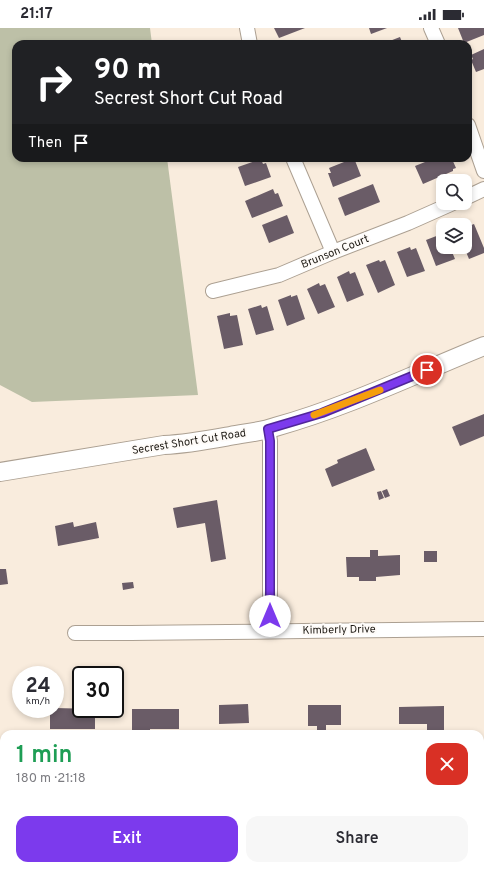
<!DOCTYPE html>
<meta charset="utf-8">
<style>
:root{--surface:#fff;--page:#f7f7f7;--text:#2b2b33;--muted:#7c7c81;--accent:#7c3aed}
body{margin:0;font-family:Overpass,sans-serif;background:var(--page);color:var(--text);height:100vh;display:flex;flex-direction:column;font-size:15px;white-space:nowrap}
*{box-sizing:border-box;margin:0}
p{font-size:13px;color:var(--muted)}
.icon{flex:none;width:22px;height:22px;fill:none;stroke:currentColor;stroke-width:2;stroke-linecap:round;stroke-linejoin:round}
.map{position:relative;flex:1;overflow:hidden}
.side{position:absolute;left:0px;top:702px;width:484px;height:140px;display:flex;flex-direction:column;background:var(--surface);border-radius:12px 12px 0 0;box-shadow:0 2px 6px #0003}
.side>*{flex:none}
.hud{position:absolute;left:12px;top:12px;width:460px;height:122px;border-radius:12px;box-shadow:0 2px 6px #0003;background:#202124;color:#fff;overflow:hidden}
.fabs{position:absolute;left:436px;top:146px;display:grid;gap:8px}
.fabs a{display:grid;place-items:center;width:36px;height:36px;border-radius:8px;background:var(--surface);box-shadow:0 2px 6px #0003;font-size:20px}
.speed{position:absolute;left:12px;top:638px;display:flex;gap:8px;font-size:20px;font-weight:700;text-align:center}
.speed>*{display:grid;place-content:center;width:52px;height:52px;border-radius:50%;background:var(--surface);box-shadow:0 2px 6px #0003;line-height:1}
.speed small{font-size:10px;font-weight:400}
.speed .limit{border:2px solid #111;border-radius:6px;background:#fff;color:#111}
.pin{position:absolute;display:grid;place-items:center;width:34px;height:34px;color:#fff;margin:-17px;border:2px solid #fff;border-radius:50%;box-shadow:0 1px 4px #0007}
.me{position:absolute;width:44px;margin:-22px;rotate:0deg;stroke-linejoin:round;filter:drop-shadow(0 0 3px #0008)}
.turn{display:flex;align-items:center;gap:14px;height:84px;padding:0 16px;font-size:18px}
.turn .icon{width:52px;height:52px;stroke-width:2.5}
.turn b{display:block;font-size:28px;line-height:34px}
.then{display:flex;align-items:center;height:38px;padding:0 16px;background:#0003;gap:8px;font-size:15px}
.round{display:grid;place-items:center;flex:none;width:42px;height:42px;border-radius:12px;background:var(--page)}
.summary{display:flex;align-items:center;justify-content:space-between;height:68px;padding:0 16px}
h1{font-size:24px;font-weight:600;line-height:30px;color:#1e9e55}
.button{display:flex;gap:8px;margin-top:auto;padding:8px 16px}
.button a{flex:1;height:46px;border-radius:12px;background:var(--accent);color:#fff;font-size:16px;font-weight:600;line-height:46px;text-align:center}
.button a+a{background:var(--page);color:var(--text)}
.status{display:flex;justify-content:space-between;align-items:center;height:28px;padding:0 20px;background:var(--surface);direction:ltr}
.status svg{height:11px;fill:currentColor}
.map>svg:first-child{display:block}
.green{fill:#bdc0a7}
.building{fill:#6a5c67}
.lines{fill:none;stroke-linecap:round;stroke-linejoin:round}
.minor-casing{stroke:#aca092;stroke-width:16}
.major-casing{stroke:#aca092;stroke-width:20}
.minor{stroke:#fff;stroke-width:14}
.major{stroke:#fff;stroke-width:18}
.route-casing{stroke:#51269a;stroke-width:10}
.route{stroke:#7c3aed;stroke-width:7}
.slow{stroke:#f59e0b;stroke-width:7}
.labels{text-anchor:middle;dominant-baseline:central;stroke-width:4;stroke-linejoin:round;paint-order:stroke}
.street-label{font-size:11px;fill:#1e1a14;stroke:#fefbf8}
</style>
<div class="status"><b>21:17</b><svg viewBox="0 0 49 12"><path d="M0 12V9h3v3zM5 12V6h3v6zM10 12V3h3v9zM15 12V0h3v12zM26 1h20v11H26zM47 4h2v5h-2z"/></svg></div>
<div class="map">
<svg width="484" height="842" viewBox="0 0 484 842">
<rect width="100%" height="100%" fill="#f9ecdd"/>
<!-- green -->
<polygon class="green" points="0,0 150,0 152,16 16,16 16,130 167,130 198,367 32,374 0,357"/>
<!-- building -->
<g class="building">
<polygon points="274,0 305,0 279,10"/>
<polygon points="369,0 387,0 371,6"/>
<polygon points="458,0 484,0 484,7 464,15"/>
<polygon points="400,9 402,14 405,13 406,16 382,16"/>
<polygon points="214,12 215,15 218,14 219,16 200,16"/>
<polygon points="484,21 484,41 476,44 471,32 473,31 471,27"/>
<polygon points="354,130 361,148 333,159 328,145 331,145 329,140"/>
<polygon points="435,130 448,130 449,132 452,131 456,140 453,141 453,143 423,156 415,138"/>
<polygon points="261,131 263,136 266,135 271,149 245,158 238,139"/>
<polygon points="373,156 380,174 345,188 338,170"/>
<polygon points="273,161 275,166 278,165 283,178 252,190 245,173"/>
<polygon points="287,187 294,205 269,215 262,197"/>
<polygon points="468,195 469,198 474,196 484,220 484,225 469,231 464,219 465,219 465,196"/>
<polygon points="439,207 440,209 443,208 443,219 450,219 455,231 436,238 426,212"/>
<polygon points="410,219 411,222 416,220 425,243 407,249 397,224"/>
<polygon points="379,232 380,234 385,232 395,257 378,265 366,237"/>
<polygon points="349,243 350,246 355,244 364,267 347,274 337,249"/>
<polygon points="319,255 320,258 325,256 335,279 318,286 307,261"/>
<polygon points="291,267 291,269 297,267 305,291 287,298 278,272"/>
<polygon points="261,277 262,280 267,278 274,302 256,307 248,281"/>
<polygon points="230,285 230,288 237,287 243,317 224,321 217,288"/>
<polygon points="484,386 484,408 460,418 452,399"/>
<polygon points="366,420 375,442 332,459 325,441 338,435 337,432"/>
<polygon points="387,461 390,468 385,470 382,463"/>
<polygon points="381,463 384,470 379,472 377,464"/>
<polygon points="217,472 226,531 211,534 205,495 177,500 173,480"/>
<polygon points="73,494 74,499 96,494 99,510 58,518 55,498"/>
<polygon points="370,522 378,522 378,528 400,527 400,547 376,549 376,553 359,553 359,549 347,549 346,529 370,529"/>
<rect x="424" y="523" width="13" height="11"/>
<polygon points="0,541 6,541 8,556 0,557"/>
<polygon points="133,554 134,560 123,562 122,555"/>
<polygon points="248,676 249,695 219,696 219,677"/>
<polygon points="308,677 341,677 341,697 326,697 326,705 317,705 317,698 308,698"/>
<polygon points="444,678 444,706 427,706 427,696 399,696 399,679"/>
<polygon points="55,680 95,681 95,701 50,701 50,681"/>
<polygon points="132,681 179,681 179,701 150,701 150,706 132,706"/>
</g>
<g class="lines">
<!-- minor casing -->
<g class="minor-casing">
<g id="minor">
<polyline points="247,0 250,16"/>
<polyline points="431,0 438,16"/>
<polyline points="468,97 484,143"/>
<polyline points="293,130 333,224"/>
<polyline points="465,170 484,161"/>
<polyline points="213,263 279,247 333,224 408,195 453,175"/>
<polyline points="268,401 270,413 270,603"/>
<path d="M75,605C211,605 348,602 484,601"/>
</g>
</g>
<!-- major casing -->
<g class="major-casing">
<path id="major" d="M0,444L164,417C187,416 208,412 230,408C245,405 261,404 275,399C347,379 415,346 484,318"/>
</g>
<!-- minor -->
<use href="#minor" class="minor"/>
<!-- major -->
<use href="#major" class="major"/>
</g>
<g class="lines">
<!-- route casing -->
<g class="route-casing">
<polyline id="route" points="270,588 270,413 268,401 322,385 427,342"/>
</g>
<!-- route -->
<use href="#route" class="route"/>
<!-- slow -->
<polyline class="slow" points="314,387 380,362"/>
</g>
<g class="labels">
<!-- street labels -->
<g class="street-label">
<text transform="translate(335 224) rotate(-22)">Brunson Court</text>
<text transform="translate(189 414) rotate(-9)">Secrest Short Cut Road</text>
<text transform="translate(339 602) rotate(-1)">Kimberly Drive</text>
</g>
</g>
</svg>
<div class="fabs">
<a><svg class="icon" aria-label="search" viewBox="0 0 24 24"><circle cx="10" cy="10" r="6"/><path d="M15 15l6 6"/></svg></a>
<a><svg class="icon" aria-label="layers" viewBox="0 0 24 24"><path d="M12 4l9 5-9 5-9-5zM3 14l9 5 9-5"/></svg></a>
</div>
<div class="speed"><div>24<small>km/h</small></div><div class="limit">30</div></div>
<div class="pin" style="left:427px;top:342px;background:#d93025"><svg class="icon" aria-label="arrive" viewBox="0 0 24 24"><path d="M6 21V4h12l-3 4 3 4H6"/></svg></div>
<svg class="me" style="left:270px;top:588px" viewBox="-20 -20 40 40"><circle r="19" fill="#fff"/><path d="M0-13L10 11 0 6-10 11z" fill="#7c3aed"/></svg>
<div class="hud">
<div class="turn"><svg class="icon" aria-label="right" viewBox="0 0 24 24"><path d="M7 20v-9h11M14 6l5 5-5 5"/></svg><div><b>90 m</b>Secrest Short Cut Road</div></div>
<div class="then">Then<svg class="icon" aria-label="arrive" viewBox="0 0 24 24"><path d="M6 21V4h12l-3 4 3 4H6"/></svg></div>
</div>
<section class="side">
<div class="summary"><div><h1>1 min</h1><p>180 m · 21:18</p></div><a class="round" style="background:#d93025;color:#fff"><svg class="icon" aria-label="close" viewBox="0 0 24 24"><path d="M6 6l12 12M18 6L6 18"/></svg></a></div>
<div class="button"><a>Exit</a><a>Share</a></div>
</section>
</div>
